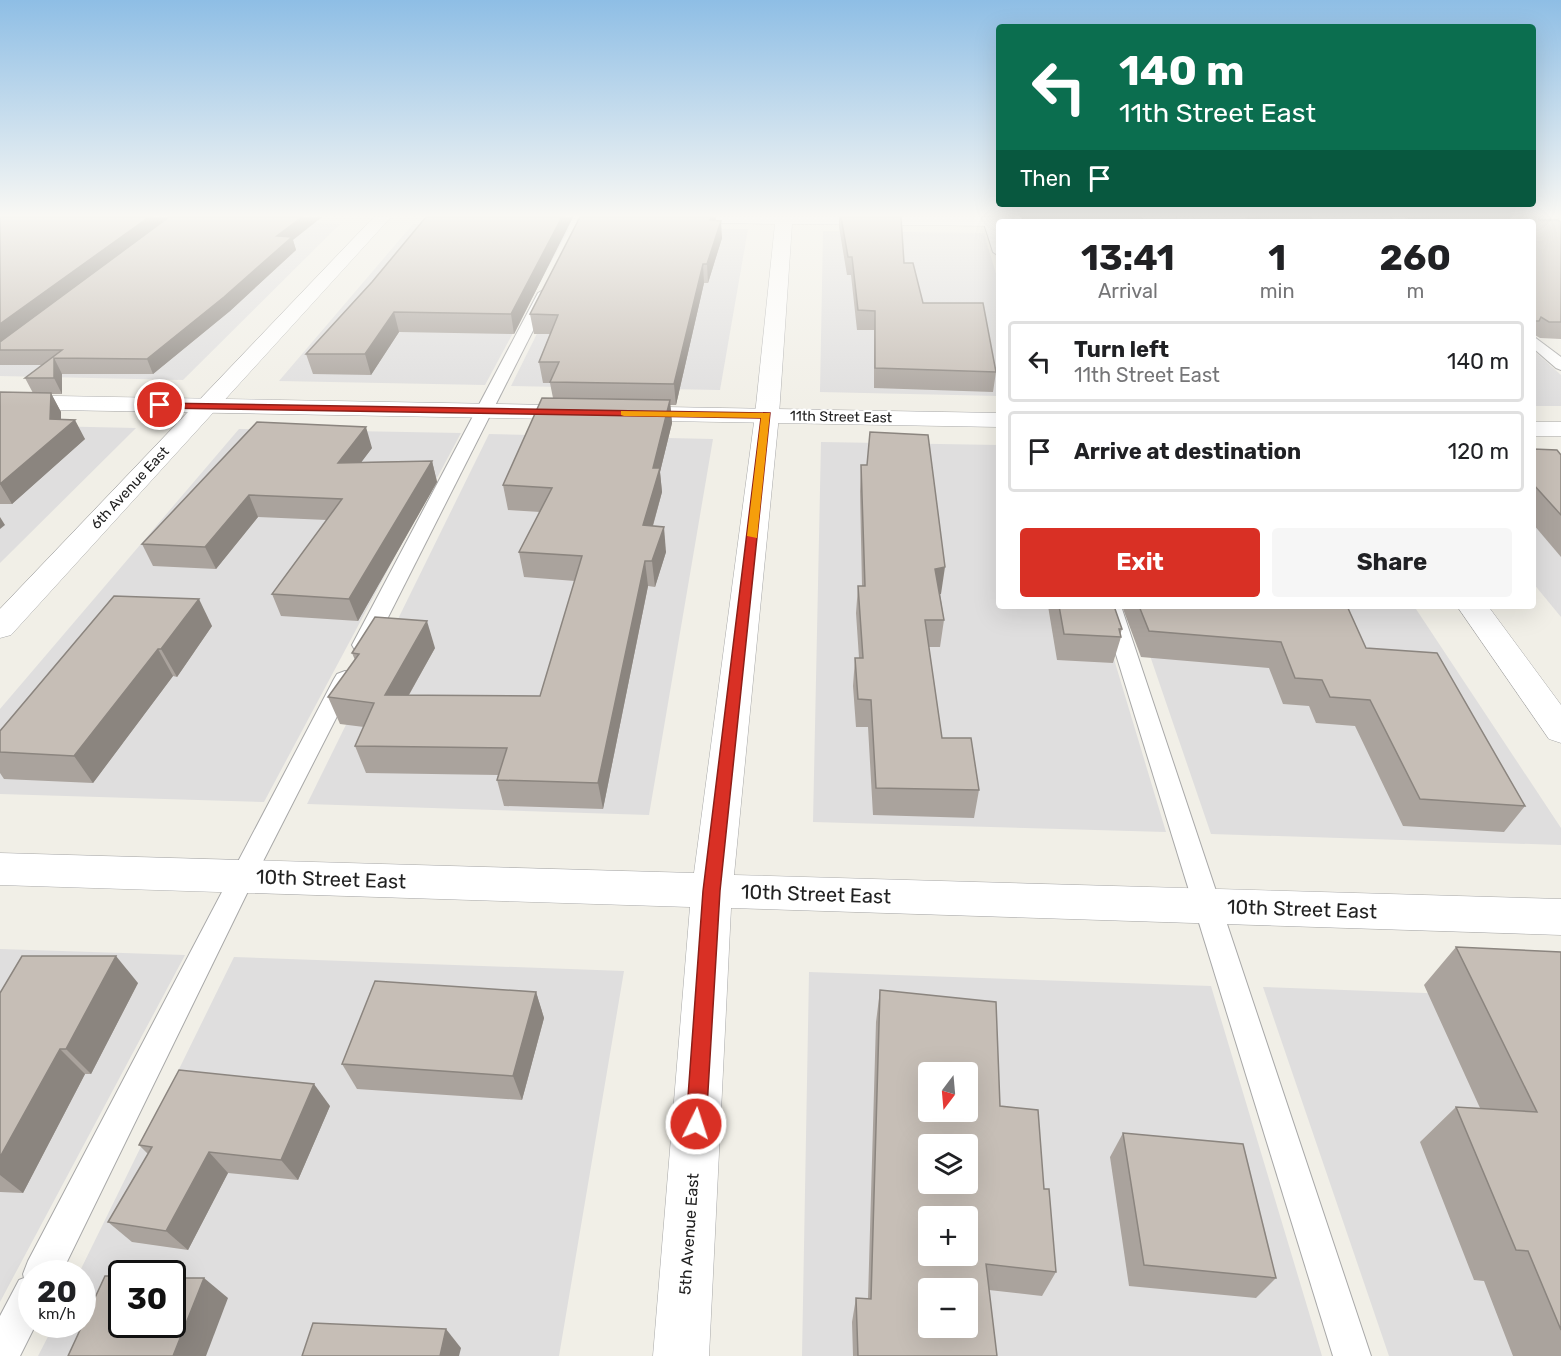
<!DOCTYPE html>
<meta charset="utf-8">
<style>
:root{--surface:#fff;--page:#f6f6f6;--text:#202124;--muted:#757577;--line:#e0e0e0;--accent:#d93025}
body{margin:0;font-family:Rubik,sans-serif;background:var(--page);color:var(--text);height:100vh;display:flex;flex-direction:column;font-size:22px;white-space:nowrap}
*{box-sizing:border-box;margin:0}
p{font-size:20px;color:var(--muted)}
.icon{flex:none;width:33px;height:33px;fill:none;stroke:currentColor;stroke-width:2;stroke-linecap:round;stroke-linejoin:round}
.map{position:relative;flex:1;overflow:hidden}
.details{position:absolute;left:996px;top:219px;width:540px;height:390px;display:flex;flex-direction:column;background:var(--surface);border-radius:6px;box-shadow:0 6px 24px #0002}
.details>*{flex:none}
.hud{position:absolute;left:996px;top:24px;width:540px;height:183px;border-radius:6px;box-shadow:0 6px 24px #0002;background:#0b6e4f;color:#fff;overflow:hidden}
.needle{width:39px;rotate:196deg}
.controls{position:absolute;left:918px;top:1062px;display:grid;gap:12px}
.controls a{display:grid;place-items:center;width:60px;height:60px;border-radius:6px;background:var(--surface);box-shadow:0 6px 24px #0002;font-size:30px}
.speed{position:absolute;left:18px;top:1260px;display:flex;gap:12px;font-size:30px;font-weight:700;text-align:center}
.speed>*{display:grid;place-content:center;width:78px;height:78px;border-radius:50%;background:var(--surface);box-shadow:0 6px 24px #0002;line-height:1}
.speed small{font-size:15px;font-weight:400}
.speed .limit{border:3px solid #111;border-radius:9px;background:#fff;color:#111}
.pin{position:absolute;display:grid;place-items:center;width:51px;height:51px;color:#fff;margin:-26px;border:3px solid #fff;border-radius:50%;box-shadow:0 2px 6px #0007}
.me{position:absolute;width:66px;margin:-33px;rotate:4deg;stroke-linejoin:round;filter:drop-shadow(0 0 4px #0008)}
.turn{display:flex;align-items:center;gap:21px;height:126px;padding:0 24px;font-size:27px}
.turn .icon{width:78px;height:78px;stroke-width:2.5}
.turn b{display:block;font-size:42px;line-height:51px}
.then{display:flex;align-items:center;height:57px;padding:0 24px;background:#0003;gap:12px;font-size:22px}
.eta{display:flex;justify-content:space-evenly;align-items:center;height:102px;text-align:center}
.eta b{font-size:36px;font-weight:700;line-height:42px}
.primary-button{display:flex;gap:12px;margin-top:auto;padding:12px 24px}
.primary-button a{flex:1;height:69px;border-radius:6px;background:var(--accent);color:#fff;font-size:24px;font-weight:700;line-height:69px;text-align:center}
.primary-button a+a{background:var(--page);color:var(--text)}
ul{padding:0;list-style:none}
li{display:flex;align-items:center;gap:18px;height:81px;margin:0 12px 9px;padding:0 12px;border:3px solid var(--line);border-radius:6px}
li div{flex:1}
li b{display:block;font-size:22px}
li em{font-style:normal}
.map>svg:first-child{display:block}
.residential{fill:#dfdede;fill-rule:evenodd}
.lines{fill:none;stroke-linecap:round;stroke-linejoin:round}
.service-casing{stroke:#a8a8a8;stroke-width:2}
.minor-casing{stroke:#a8a8a8;stroke-width:1}
.tertiary-casing{stroke:#a8a8a8;stroke-width:1}
.service{fill:#fff;fill-rule:evenodd}
.minor{fill:#fff;fill-rule:evenodd}
.tertiary{fill:#fff;fill-rule:evenodd}
.wall{fill:#aaa39d}
.shaded-wall{fill:#8b857f}
.building{fill:#c6beb6;stroke:#8b857f;stroke-width:1.5;fill-rule:evenodd}
.route{fill:#d93025;stroke:#8d1f18;stroke-width:1.5}
.slow{fill:#f59e0b}
.labels{text-anchor:middle;dominant-baseline:central;stroke-width:4.5;stroke-linejoin:round;paint-order:stroke}
.far-street-label{font-size:14px;fill:#212121;stroke:#fff}
.street-label{font-size:16px;fill:#212121;stroke:#fff}
.near-street-label{font-size:20px;fill:#212121;stroke:#fff}
</style>
<div class="map">
<svg width="1561" height="1356" viewBox="0 0 1561 1356">
<rect width="100%" height="100%" fill="#f1efe7"/>
<!-- residential -->
<g class="residential">
<polygon points="186,221 340,224 183,380 0,376 0,361"/>
<polygon points="413,224 570,227 485,385 279,381"/>
<polygon points="590,227 748,229 720,390 511,386"/>
<polygon points="823,231 984,233 999,284 999,396 820,392"/>
<polygon points="1533,350 1561,375 1561,406 1533,406"/>
<polygon points="0,425 136,428 0,563"/>
<polygon points="239,429 461,433 264,802 0,794 0,709"/>
<polygon points="489,434 713,439 649,815 307,804"/>
<polygon points="821,442 999,445 999,606 1098,606 1166,832 813,822"/>
<polygon points="1533,456 1561,456 1561,617 1533,583"/>
<polygon points="1133,606 1414,606 1561,828 1561,845 1211,834"/>
<polygon points="0,949 185,955 0,1302"/>
<path d="M234,957L624,971L559,1356H38L54,1325L82,1324V1274L79,1273ZM122,1274H172V1324H122Z"/>
<path d="M809,972L1211,986L1322,1356H802ZM928,1072H968V1112H928ZM928,1144H968V1184H928ZM928,1216H968V1256H928ZM928,1288H968V1328H928Z"/>
<polygon points="1263,987 1561,998 1561,1356 1389,1356"/>
</g>
<g class="lines">
<!-- service casing -->
<g class="service-casing">
<g id="service">
<polygon points="982,217 994,217 999,233 999,256 993,252"/>
<polygon points="1391,217 1404,217 1409,222 1396,222"/>
<polygon points="545,289 552,293 374,645 371,650 355,650 352,645 538,293"/>
<polygon points="1533,336 1561,357 1561,370 1556,368 1533,348"/>
<polygon points="1101,606 1121,606 1371,1356 1333,1356"/>
<polygon points="345,671 353,674 356,679 254,879 61,1274 32,1274 32,1324 36,1324 20,1356 0,1356 0,1316 19,1280 24,1278 23,1274 28,1261 334,679 337,674"/>
</g>
</g>
<!-- minor casing -->
<g class="minor-casing">
<g id="minor">
<polygon points="374,217 391,217 11,635 0,638 0,609"/>
<polygon points="645,217 1054,217 1063,222 999,222 999,226 792,224 779,415 734,875 1561,899 1561,935 731,908 709,1356 653,1356 690,907 0,885 0,853 694,873 755,415 775,224 653,222"/>
<polygon points="1177,217 1193,217 1197,222 1179,222"/>
<polygon points="1457,606 1488,606 1561,705 1561,743 1549,739"/>
</g>
</g>
<!-- tertiary casing -->
<g class="tertiary-casing">
<g id="tertiary">
<polygon points="0,395 999,413 999,427 0,409"/>
<rect x="1533" y="422" width="28" height="14"/>
</g>
</g>
<!-- service -->
<use href="#service" class="service"/>
<!-- minor -->
<use href="#minor" class="minor"/>
<!-- tertiary -->
<use href="#tertiary" class="tertiary"/>
</g>
<!-- wall -->
<g class="wall">
<polygon points="0,217 293,240 296,250 230,311 153,374 62,374 62,394 51,394 61,412 61,419 85,439 12,504 0,504 0,392 33,393 25,378 42,365 0,365"/>
<polygon points="573,217 514,334 399,332 371,375 313,374 306,354 372,282"/>
<polygon points="716,217 716,220 722,238 708,283 704,283 676,405 670,405 672,423 660,472 662,492 653,526 666,552 655,587 648,586 603,809 504,806 497,780 498,775 366,773 355,746 364,727 340,724 328,697 355,660 352,653 435,648 409,695 540,696 575,581 524,577 519,552 540,512 508,510 503,485 553,398 550,383 543,383 539,362 550,334 534,334 530,314"/>
<polygon points="839,217 901,217 904,263 923,303 996,372 993,392 874,388 874,330 857,330 851,275 847,275 839,227"/>
<polygon points="1245,217 1310,217 1315,222 1249,222"/>
<polygon points="1407,217 1539,217 1539,220 1561,222 1561,339 1540,338 1533,334 1533,222 1410,222"/>
<polygon points="257,422 372,448 361,462 432,461 437,482 358,621 281,616 272,594 327,520 258,517 216,569 153,566 142,544"/>
<polygon points="1533,449 1561,455 1561,557 1533,524"/>
<polygon points="861,465 941,594 940,594 944,620 940,647 929,647 942,738 979,790 974,818 873,815 868,727 856,727 853,686 855,658 859,658 856,613 858,586 862,586 860,491"/>
<polygon points="114,596 212,626 177,677 173,676 93,783 4,779 0,773 0,731"/>
<polygon points="1048,606 1114,606 1122,629 1120,635 1121,637 1113,663 1057,660"/>
<polygon points="1122,606 1347,606 1366,648 1525,806 1504,832 1403,826 1355,726 1316,723 1309,706 1283,704 1269,668 1141,657"/>
<polygon points="1456,947 1561,952 1561,1356 1513,1356 1484,1281 1474,1280 1420,1142 1456,1107 1480,1108 1424,985"/>
<polygon points="138,983 91,1074 85,1074 23,1193 0,1192 0,993"/>
<polygon points="880,990 1000,1106 1044,1189 1056,1272 1042,1296 989,1290 997,1356 853,1356 852,1322 856,1298 868,1299 876,1022"/>
<polygon points="536,992 544,1018 522,1100 357,1089 342,1064"/>
<polygon points="330,1106 298,1180 228,1173 188,1250 132,1242 108,1222 148,1154 139,1145"/>
<polygon points="1123,1133 1276,1278 1256,1298 1129,1286 1110,1157"/>
</g>
<!-- shaded-wall -->
<g class="shaded-wall">
<polygon points="149,217 172,217 0,344 0,324"/>
<polygon points="302,217 322,217 293,240 296,250 230,311 153,374 147,359 277,236"/>
<polygon points="562,217 573,217 514,334 511,314"/>
<polygon points="712,217 716,217 716,225 710,220"/>
<polygon points="721,221 722,238 708,283 707,264"/>
<polygon points="703,264 704,283 676,405 674,384"/>
<polygon points="394,312 399,332 371,375 365,354"/>
<polygon points="54,358 62,374 62,394 54,378"/>
<polygon points="51,393 61,412 61,432 75,420 85,439 12,504 0,484 50,419"/>
<polygon points="670,400 672,423 660,472 662,492 646,550 643,525 653,468"/>
<polygon points="366,427 372,448 345,484 338,463"/>
<polygon points="432,461 437,482 358,621 349,599"/>
<polygon points="249,495 258,517 216,569 205,547"/>
<polygon points="0,517 5,525 0,529"/>
<polygon points="664,527 666,552 655,587 652,561"/>
<polygon points="645,561 648,586 603,809 598,783"/>
<polygon points="945,567 941,594 932,596 935,569"/>
<polygon points="199,599 212,626 177,677 161,649"/>
<polygon points="427,621 435,648 394,721 385,695"/>
<polygon points="158,649 173,676 93,783 74,756"/>
<polygon points="116,956 138,983 91,1074 66,1049"/>
<polygon points="536,992 544,1018 522,1100 513,1076"/>
<polygon points="60,1049 85,1074 23,1193 0,1175 0,1157"/>
<polygon points="314,1084 330,1106 298,1180 281,1160"/>
<polygon points="209,1152 228,1173 188,1250 166,1231"/>
<polygon points="204,1278 228,1298 206,1356 173,1356"/>
<polygon points="446,1329 461,1348 459,1356 440,1356"/>
</g>
<!-- building -->
<g class="building">
<polygon points="0,217 149,217 0,324"/>
<polygon points="169,217 302,217 277,236 292,237 224,297 147,359 54,358 54,378 25,378 62,350 0,350 0,342"/>
<polygon points="426,217 562,217 511,314 394,312 365,354 306,354 372,282"/>
<polygon points="580,217 712,217 710,220 721,221 707,264 703,264 674,384 550,382 559,362 539,362 558,315 530,314"/>
<polygon points="841,217 901,217 904,263 913,263 923,303 983,303 996,372 875,368 875,311 858,310 852,257 848,257"/>
<polygon points="1022,217 1141,217 1145,222 1023,222"/>
<polygon points="1259,217 1310,217 1315,222 1263,222"/>
<polygon points="1427,217 1539,217 1539,220 1558,220 1561,222 1561,322 1549,322 1541,317 1539,321 1533,321 1533,222 1434,222"/>
<polygon points="0,392 51,393 50,419 75,420 0,484"/>
<polygon points="542,398 670,400 653,468 660,468 643,525 664,527 652,561 645,561 598,783 497,780 507,748 355,746 374,703 328,697 359,654 352,653 375,617 427,621 385,695 540,696 582,556 519,552 552,488 503,485"/>
<polygon points="257,422 366,427 338,463 432,461 349,599 272,594 342,499 249,495 205,547 142,544"/>
<polygon points="870,432 928,435 945,567 935,569 944,620 925,620 942,738 971,738 979,790 876,788 871,700 858,699 855,658 863,658 858,586 865,586 861,465 867,465"/>
<polygon points="1533,449 1557,450 1561,455 1561,515 1533,484"/>
<polygon points="114,596 199,599 161,649 158,649 74,756 0,752 0,731"/>
<polygon points="1059,606 1114,606 1122,629 1119,629 1121,637 1064,634"/>
<polygon points="1139,606 1347,606 1366,648 1437,653 1525,806 1420,799 1370,700 1330,697 1322,680 1295,678 1281,642 1149,631"/>
<polygon points="1456,947 1561,952 1561,1330 1528,1251 1516,1250 1456,1107 1537,1112"/>
<polygon points="22,956 116,956 66,1049 60,1049 0,1157 0,993"/>
<polygon points="375,981 536,992 513,1076 342,1064"/>
<path d="M880,990L996,1002L1000,1106L1038,1110L1044,1189H1049L1056,1272L986,1264L997,1356H858L856,1298L871,1299ZM928,1072H968V1112H928ZM928,1144H968V1184H928ZM928,1216H968V1256H928ZM928,1288H968V1328H928Z"/>
<polygon points="179,1070 314,1084 281,1160 209,1152 166,1231 108,1222 152,1147 139,1145"/>
<polygon points="1123,1133 1243,1144 1276,1278 1144,1265"/>
<polygon points="105,1276 122,1276 122,1324 172,1324 172,1278 204,1278 173,1356 68,1356"/>
<polygon points="313,1323 446,1329 440,1356 302,1356"/>
</g>
<!-- sky -->
<linearGradient id="sky" x2="0" y2="1"><stop stop-color="#8ebee5"/><stop offset="0.53" stop-color="#f9f8f4"/><stop offset="1" stop-color="#f9f8f4" stop-opacity="0"/></linearGradient>
<rect width="1561" height="407" fill="url(#sky)"/>
<!-- route -->
<polygon class="route" points="157,403 770,413 720,891 706,1124 703,1131 696,1134 689,1131 686,1124 703,891 761,418 160,408 157,407"/>
<!-- slow -->
<polygon class="slow" points="621,411 770,413 757,538 747,536 761,418 624,416 621,415"/>
<g class="labels">
<!-- far-street labels -->
<g class="far-street-label">
<text transform="translate(841 417) rotate(1)">11th Street East</text>
<text transform="translate(130 488) rotate(-47)">6th Avenue East</text>
</g>
<!-- street labels -->
<g class="street-label">
<text transform="translate(689 1234) rotate(-86)">5th Avenue East</text>
</g>
<!-- near-street labels -->
<g class="near-street-label">
<text transform="translate(331 879) rotate(2)">10th Street East</text>
<text transform="translate(816 894) rotate(2)">10th Street East</text>
<text transform="translate(1302 909) rotate(2)">10th Street East</text>
</g>
</g>
</svg>
<div class="controls">
<a><svg class="needle" viewBox="-14 -14 28 28"><path d="M0-13l5 13h-10z" fill="#e53935"/><path d="M0 13l5-13h-10z" fill="#757577"/></svg></a>
<a><svg class="icon" aria-label="layers" viewBox="0 0 24 24"><path d="M12 4l9 5-9 5-9-5zM3 14l9 5 9-5"/></svg></a>
<a>+</a>
<a>−</a>
</div>
<div class="speed"><div>20<small>km/h</small></div><div class="limit">30</div></div>
<div class="pin" style="left:160px;top:405px;background:#d93025"><svg class="icon" aria-label="arrive" viewBox="0 0 24 24"><path d="M6 21V4h12l-3 4 3 4H6"/></svg></div>
<svg class="me" style="left:696px;top:1124px" viewBox="-20 -20 40 40"><circle r="17" fill="#d93025" stroke="#fff" stroke-width="3"/><path d="M0-11L8 9 0 5-8 9z" fill="#fff"/></svg>
<div class="hud">
<div class="turn"><svg class="icon" aria-label="left" viewBox="0 0 24 24"><path d="M17 20v-9H6M10 6l-5 5 5 5"/></svg><div><b>140 m</b>11th Street East</div></div>
<div class="then">Then<svg class="icon" aria-label="arrive" viewBox="0 0 24 24"><path d="M6 21V4h12l-3 4 3 4H6"/></svg></div>
</div>
<section class="details">
<div class="eta">
<div><b>13:41</b><p>Arrival</p></div>
<div><b>1</b><p>min</p></div>
<div><b>260</b><p>m</p></div>
</div>
<ul>
<li><svg class="icon" aria-label="left" viewBox="0 0 24 24"><path d="M17 20v-9H6M10 6l-5 5 5 5"/></svg><div><b>Turn left</b><p>11th Street East</p></div><em>140 m</em></li>
<li><svg class="icon" aria-label="arrive" viewBox="0 0 24 24"><path d="M6 21V4h12l-3 4 3 4H6"/></svg><div><b>Arrive at destination</b></div><em>120 m</em></li>
</ul>
<div class="primary-button"><a>Exit</a><a>Share</a></div>
</section>
</div>
